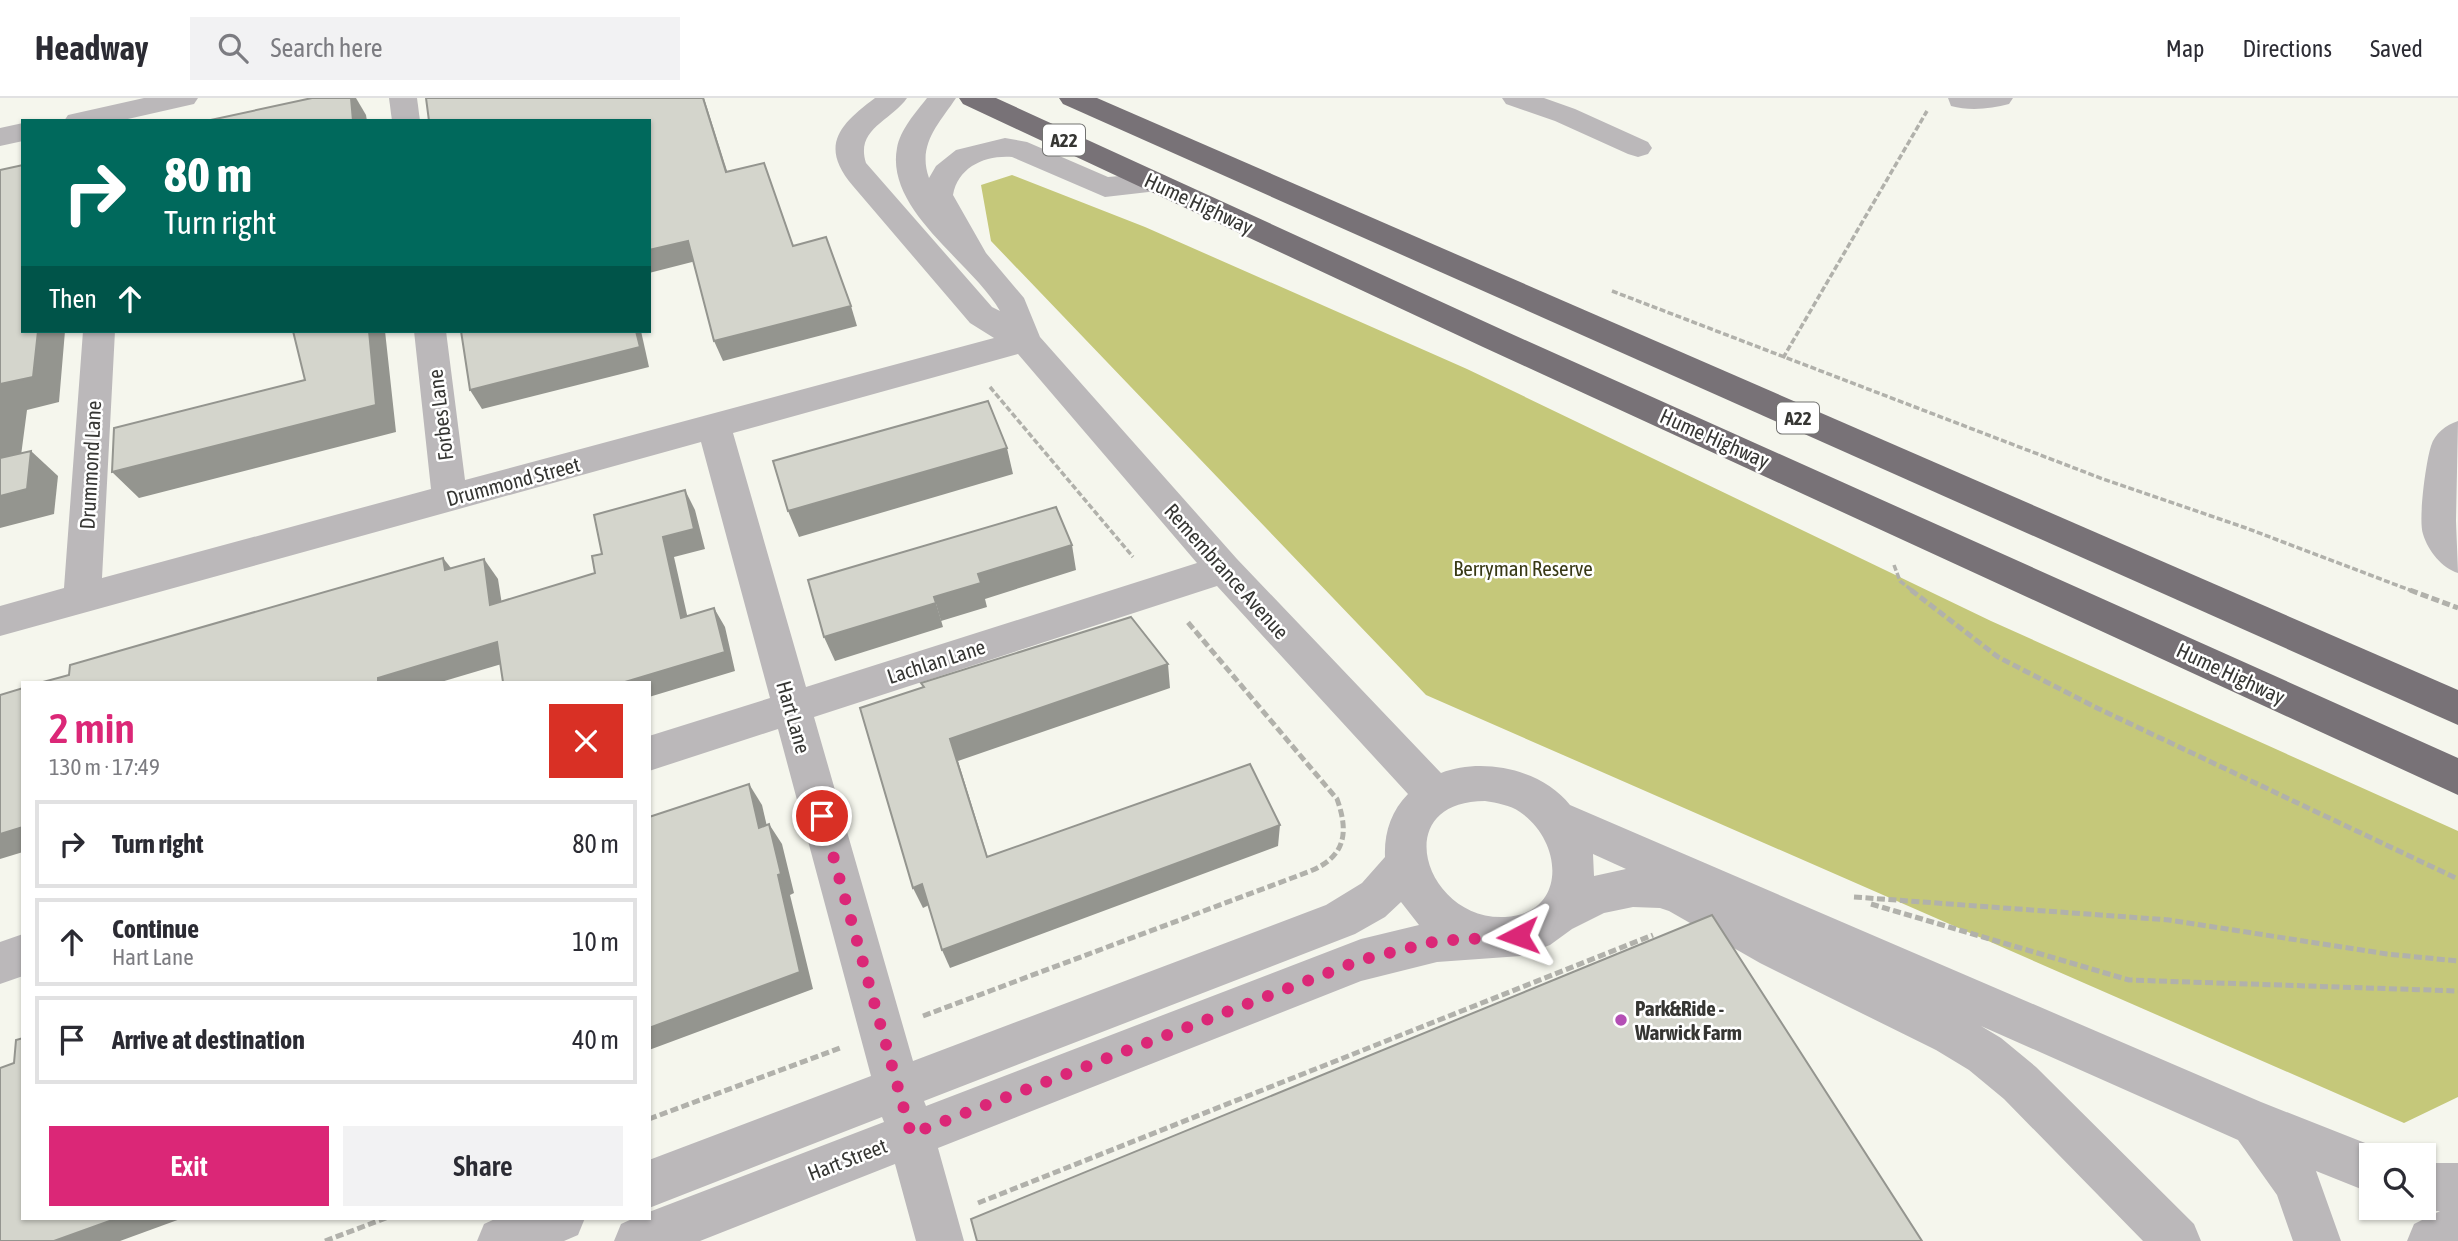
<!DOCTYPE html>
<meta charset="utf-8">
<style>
:root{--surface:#fff;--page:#f2f2f3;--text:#2b2b33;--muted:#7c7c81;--line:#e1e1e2;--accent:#db2777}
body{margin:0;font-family:"Asap Condensed",sans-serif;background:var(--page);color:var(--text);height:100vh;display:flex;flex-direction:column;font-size:26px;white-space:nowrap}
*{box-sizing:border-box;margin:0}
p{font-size:23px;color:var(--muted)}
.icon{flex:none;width:38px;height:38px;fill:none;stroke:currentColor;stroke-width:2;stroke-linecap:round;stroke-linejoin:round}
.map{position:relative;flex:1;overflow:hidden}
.sheet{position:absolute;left:21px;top:583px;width:630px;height:539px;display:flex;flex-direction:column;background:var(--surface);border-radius:0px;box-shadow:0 2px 5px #0004}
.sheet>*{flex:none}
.banner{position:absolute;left:21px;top:21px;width:630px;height:214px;border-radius:0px;box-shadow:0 2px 5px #0004;background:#00695c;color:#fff;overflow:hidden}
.fabs{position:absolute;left:2359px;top:1045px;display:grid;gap:14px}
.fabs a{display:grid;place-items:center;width:77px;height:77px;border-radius:0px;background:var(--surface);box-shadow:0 2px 5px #0004;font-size:35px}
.pin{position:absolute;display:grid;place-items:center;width:60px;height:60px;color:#fff;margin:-30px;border:4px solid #fff;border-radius:50%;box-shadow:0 2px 7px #0007}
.me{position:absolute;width:77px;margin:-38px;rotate:266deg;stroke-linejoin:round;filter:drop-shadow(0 0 5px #0008)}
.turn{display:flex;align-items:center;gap:24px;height:147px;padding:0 28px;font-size:32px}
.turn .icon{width:91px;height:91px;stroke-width:2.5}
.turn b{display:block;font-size:49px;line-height:60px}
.then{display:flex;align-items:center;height:66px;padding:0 28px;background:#0003;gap:14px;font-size:26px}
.round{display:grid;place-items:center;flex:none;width:74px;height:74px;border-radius:0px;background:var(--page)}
.head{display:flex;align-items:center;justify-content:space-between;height:119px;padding:0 28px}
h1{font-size:42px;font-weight:600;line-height:52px;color:var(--accent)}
.cta{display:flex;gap:14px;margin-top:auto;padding:14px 28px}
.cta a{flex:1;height:80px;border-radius:0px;background:var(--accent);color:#fff;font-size:28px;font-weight:600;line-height:80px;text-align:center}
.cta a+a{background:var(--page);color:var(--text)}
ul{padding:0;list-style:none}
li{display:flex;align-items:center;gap:21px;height:88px;margin:0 14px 10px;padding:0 14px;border:4px solid var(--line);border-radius:0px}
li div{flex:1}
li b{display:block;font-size:26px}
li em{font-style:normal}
header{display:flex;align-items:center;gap:42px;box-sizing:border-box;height:98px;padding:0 35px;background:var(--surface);border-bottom:2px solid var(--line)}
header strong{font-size:33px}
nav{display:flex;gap:38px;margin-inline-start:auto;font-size:24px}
.search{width:490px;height:63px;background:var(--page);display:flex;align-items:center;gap:18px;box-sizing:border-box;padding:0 24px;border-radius:0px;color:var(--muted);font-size:26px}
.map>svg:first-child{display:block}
.green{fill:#c5c87a}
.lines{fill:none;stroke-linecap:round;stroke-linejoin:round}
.path-far1{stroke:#b1b1ab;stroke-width:3.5;stroke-dasharray:6 2.5;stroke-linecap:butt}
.path{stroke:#b1b1ab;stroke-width:5;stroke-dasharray:8 3.5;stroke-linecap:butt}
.minor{fill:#bbb8ba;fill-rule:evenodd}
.highway{fill:#787277;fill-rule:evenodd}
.shaded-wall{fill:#94958f}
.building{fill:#d4d5cc;stroke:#94958f;stroke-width:2}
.route{stroke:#db2777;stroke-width:12;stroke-dasharray:0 21.6}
.poi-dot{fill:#b44fb5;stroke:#fff;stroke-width:2.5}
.labels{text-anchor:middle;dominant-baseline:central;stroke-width:5;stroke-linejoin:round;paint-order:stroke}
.shield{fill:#fff;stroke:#727270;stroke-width:2}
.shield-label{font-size:19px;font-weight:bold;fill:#363633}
.street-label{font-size:21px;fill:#363633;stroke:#fff}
.park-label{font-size:21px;fill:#383915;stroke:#fff}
.poi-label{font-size:21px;font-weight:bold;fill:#363633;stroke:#fff;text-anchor:start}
</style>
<header>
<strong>Headway</strong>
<div class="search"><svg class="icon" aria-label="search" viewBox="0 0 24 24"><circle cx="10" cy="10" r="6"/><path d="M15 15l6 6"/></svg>Search here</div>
<nav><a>Map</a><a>Directions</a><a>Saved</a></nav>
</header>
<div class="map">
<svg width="2458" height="1143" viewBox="0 0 2458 1143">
<rect width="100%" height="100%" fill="#f5f6ed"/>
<!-- green -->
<polygon class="green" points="1012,77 1145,129 1467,271 1991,523 2458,733 2458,999 2404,1025 1426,597 991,143 981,87"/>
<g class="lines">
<!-- path-far1 -->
<g class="path-far1">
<polyline points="1612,193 2103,381 2246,430 2415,494"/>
<polyline points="1783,260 1927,13"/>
<polyline points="990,289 1133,459"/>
<polyline points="1894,467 1900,483 1914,494"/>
</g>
<!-- path -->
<g class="path">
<polyline points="1911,492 1998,559 2097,610 2458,781"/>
<polyline points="2410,492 2458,510"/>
<polyline points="1854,799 2169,822 2387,856 2458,863"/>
<polyline points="1871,806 2129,882 2458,893"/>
<path d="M923,918L1308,774C1344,760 1350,737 1337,701L1186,522"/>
<polyline points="649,1021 840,950"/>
<polyline points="978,1105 1653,837"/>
<polyline points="325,1143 386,1120"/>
</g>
<!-- minor -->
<g class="minor">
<polygon points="144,0 198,0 194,6 119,23 64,23 68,17"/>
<polygon points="389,0 417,0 420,23 392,23"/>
<path d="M875,0H907C891,23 855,31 866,65L992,209L1000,213C973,165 885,113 897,50C900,32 916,14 927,0H956C939,26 917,46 929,80L936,68L956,52L1005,40L1027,44L1108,79L1156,75L1166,78L1171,85L1166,92L1105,99L1012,59C985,57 958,69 953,97L986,155L1024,200L1040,239L1237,461L1441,675C1482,659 1542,671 1570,707L2261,1004L2388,1054L2389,1057H2371V1095L2316,1073L2341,1143H2293L2277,1097L2238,1042L1981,928L2001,940L2036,969L2194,1126L2201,1143H2143L2004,1001L1969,972L1936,952L1760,865L1669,813L1660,810L1633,809L1604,815L1572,831L1550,847L1521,858L1437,864L1361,883L938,1050L964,1143H916L895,1066L700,1143H614L621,1126L634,1120H649V1114L884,1024L882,1019L649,1110V1062L871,978L778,631L649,673V638L770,600L701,344L0,538V508L64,490L83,233H115L102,480L431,391L414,233H446L465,382L994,240L970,225L853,88C819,48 839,27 875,0ZM1018,256L1197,465L806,589L733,335ZM1217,488L1408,696C1391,713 1384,735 1385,759L1362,785L1326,807L913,963L814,619ZM1485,703C1497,705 1510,707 1520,714C1564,744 1567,816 1505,819C1425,823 1387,703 1485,703ZM1593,756L1626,771L1594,778ZM1401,804L1419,827L1361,841L926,1008L924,1003L1355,836L1385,819Z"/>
<polygon points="1502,0 1544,0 1575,11 1648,44 1652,50 1648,56 1638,59 1628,56 1555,23 1506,6"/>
<path d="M1948,0H2013L2009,6C1991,11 1969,13 1951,8Z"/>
<polygon points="23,25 23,43 0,48 0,30"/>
<path d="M2458,323L2456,423L2458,475C2442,470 2428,453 2423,436C2418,422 2426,363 2431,348C2435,335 2446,327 2458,323Z"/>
<polygon points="23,836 23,878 0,886 0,844"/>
<polygon points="2424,1065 2458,1065 2458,1143 2407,1143 2414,1126 2440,1113 2424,1113 2416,1110 2424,1110"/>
<polygon points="497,1120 585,1120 578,1137 564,1143 477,1143 484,1126"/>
</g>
<!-- highway -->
<g class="highway">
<polygon points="959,0 996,0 1505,233 2458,660 2458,697 1483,249 963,6"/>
<polygon points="1059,0 1097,0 2458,592 2458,627 1063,6"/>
</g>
</g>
<!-- shaded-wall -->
<g class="shaded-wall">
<polygon points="351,0 356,0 366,17 367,23 353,23"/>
<polygon points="703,0 704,0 734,95 726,74"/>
<polygon points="688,143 696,163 649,175 649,152"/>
<polygon points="851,208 857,228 723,263 714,243"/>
<polygon points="38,233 65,233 59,304 27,312 17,388 0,373 0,286"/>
<polygon points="369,233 385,233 396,334 139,400 112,374 376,307"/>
<polygon points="636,233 641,233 649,269 482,311 470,292"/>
<polygon points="1007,350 1013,376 799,439 788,413"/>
<polygon points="31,353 58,378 54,416 0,430 0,398"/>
<polygon points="685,392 695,412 705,451 674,459 692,539 681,520 663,439"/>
<polygon points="1072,447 1076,472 985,501 987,509 941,523 934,499 978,476"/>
<polygon points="443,460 459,480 445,472"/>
<polygon points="484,461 498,481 505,526 490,507"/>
<polygon points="936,505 943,529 835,563 824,539"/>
<polygon points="714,510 725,529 735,573 649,599 649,584 625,584"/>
<polygon points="497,544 512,563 441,584 378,584 378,580"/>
<polygon points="1168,566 1170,590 958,663 994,779 950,641"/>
<polygon points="749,686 762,707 772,750 759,730"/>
<polygon points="769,726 782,746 794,795 790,797 813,891 649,952 649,930 778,777"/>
<polygon points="1280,727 1278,748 950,870 942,852"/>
<polygon points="23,729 23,754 0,761 0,736"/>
<polygon points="922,786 931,806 923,810 913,790"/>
<polygon points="118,1120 183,1120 120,1143 54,1143"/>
</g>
<!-- building -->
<g class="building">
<polygon points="312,0 351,0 353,23 206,23"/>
<polygon points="426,0 703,0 726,74 764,65 793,148 826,139 851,208 714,243 688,143 649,152 649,23 429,23"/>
<polygon points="23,67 23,233 38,233 33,279 0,286 0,289 0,72"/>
<polygon points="293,233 369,233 376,307 112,374 114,330 305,282"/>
<polygon points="461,233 636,233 640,249 470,292"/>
<polygon points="988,303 1007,350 788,413 773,363"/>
<polygon points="31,353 27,391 0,398 0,360"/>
<polygon points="685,392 694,431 663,439 681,520 714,510 725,554 625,584 503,584 497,544 378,580 378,584 43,584 69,577 70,567 443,460 445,472 484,461 490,507 595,475 592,458 602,456 594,417"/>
<polygon points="1056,409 1072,447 978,476 981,485 934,499 936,505 824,539 808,482"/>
<polygon points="1131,519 1168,566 950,641 987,759 1250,666 1280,727 942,852 922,786 913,790 860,610 924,589 921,585"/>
<polygon points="23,590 23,729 0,736 0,597"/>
<polygon points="749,686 759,730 769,726 781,776 778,777 800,874 649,930 649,719"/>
<polygon points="1712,817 1922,1143 977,1143 971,1121"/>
<polygon points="23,940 23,1120 118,1120 54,1143 0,1143 0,970 14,965 16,942"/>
</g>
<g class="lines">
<!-- route -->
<polyline class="route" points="822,718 911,1036 1361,862 1437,843 1518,838"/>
</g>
<!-- markers -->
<circle class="poi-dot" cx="1621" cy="922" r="7"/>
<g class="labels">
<!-- shield labels -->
<g class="shield">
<rect x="1043" y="26.5" width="42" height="31" rx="5"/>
<rect x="1777" y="304.5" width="42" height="31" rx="5"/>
</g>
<g class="shield-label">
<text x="1064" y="42">A22</text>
<text x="1798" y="320">A22</text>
</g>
<!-- street labels -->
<g class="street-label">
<text transform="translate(1199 105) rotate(25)">Hume Highway</text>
<text transform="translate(440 317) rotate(-97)">Forbes Lane</text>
<text transform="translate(1715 340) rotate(24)">Hume Highway</text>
<text transform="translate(90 367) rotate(-87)">Drummond Lane</text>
<text transform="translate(513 383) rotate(-15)">Drummond Street</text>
<text transform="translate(1227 473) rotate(48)">Remembrance Avenue</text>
<text transform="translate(936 563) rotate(-18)">Lachlan Lane</text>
<text transform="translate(2231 575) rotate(25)">Hume Highway</text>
<text transform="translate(794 619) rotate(74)">Hart Lane</text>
<text transform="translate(847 1061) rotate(-21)">Hart Street</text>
</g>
<!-- park labels -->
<g class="park-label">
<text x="1523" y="470">Berryman Reserve</text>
</g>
<!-- poi labels -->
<g class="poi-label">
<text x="1635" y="910">Park&amp;Ride -<tspan x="1635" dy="24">Warwick Farm</tspan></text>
</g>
</g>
</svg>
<div class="fabs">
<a><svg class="icon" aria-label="search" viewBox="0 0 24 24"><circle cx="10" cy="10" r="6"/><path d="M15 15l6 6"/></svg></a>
</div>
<div class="pin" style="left:822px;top:718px;background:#d93025"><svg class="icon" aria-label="arrive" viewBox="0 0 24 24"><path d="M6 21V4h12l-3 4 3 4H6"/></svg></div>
<svg class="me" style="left:1518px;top:838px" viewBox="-20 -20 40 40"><path d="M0-17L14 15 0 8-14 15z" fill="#db2777" stroke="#fff" stroke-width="4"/></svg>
<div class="banner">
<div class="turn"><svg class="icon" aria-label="right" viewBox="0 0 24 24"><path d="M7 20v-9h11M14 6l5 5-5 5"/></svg><div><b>80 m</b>Turn right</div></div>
<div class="then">Then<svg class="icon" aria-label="ahead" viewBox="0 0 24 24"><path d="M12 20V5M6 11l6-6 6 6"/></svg></div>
</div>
<section class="sheet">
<div class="head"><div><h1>2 min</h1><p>130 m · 17:49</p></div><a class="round" style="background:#d93025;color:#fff"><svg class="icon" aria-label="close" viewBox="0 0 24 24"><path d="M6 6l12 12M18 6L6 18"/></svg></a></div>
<ul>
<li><svg class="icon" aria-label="right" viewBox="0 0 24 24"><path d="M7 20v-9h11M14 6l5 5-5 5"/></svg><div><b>Turn right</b></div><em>80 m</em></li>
<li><svg class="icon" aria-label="ahead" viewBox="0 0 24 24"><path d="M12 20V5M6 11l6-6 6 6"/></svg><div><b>Continue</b><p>Hart Lane</p></div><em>10 m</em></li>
<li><svg class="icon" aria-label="arrive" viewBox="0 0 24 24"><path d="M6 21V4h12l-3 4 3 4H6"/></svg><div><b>Arrive at destination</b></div><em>40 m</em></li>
</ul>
<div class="cta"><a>Exit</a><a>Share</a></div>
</section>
</div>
